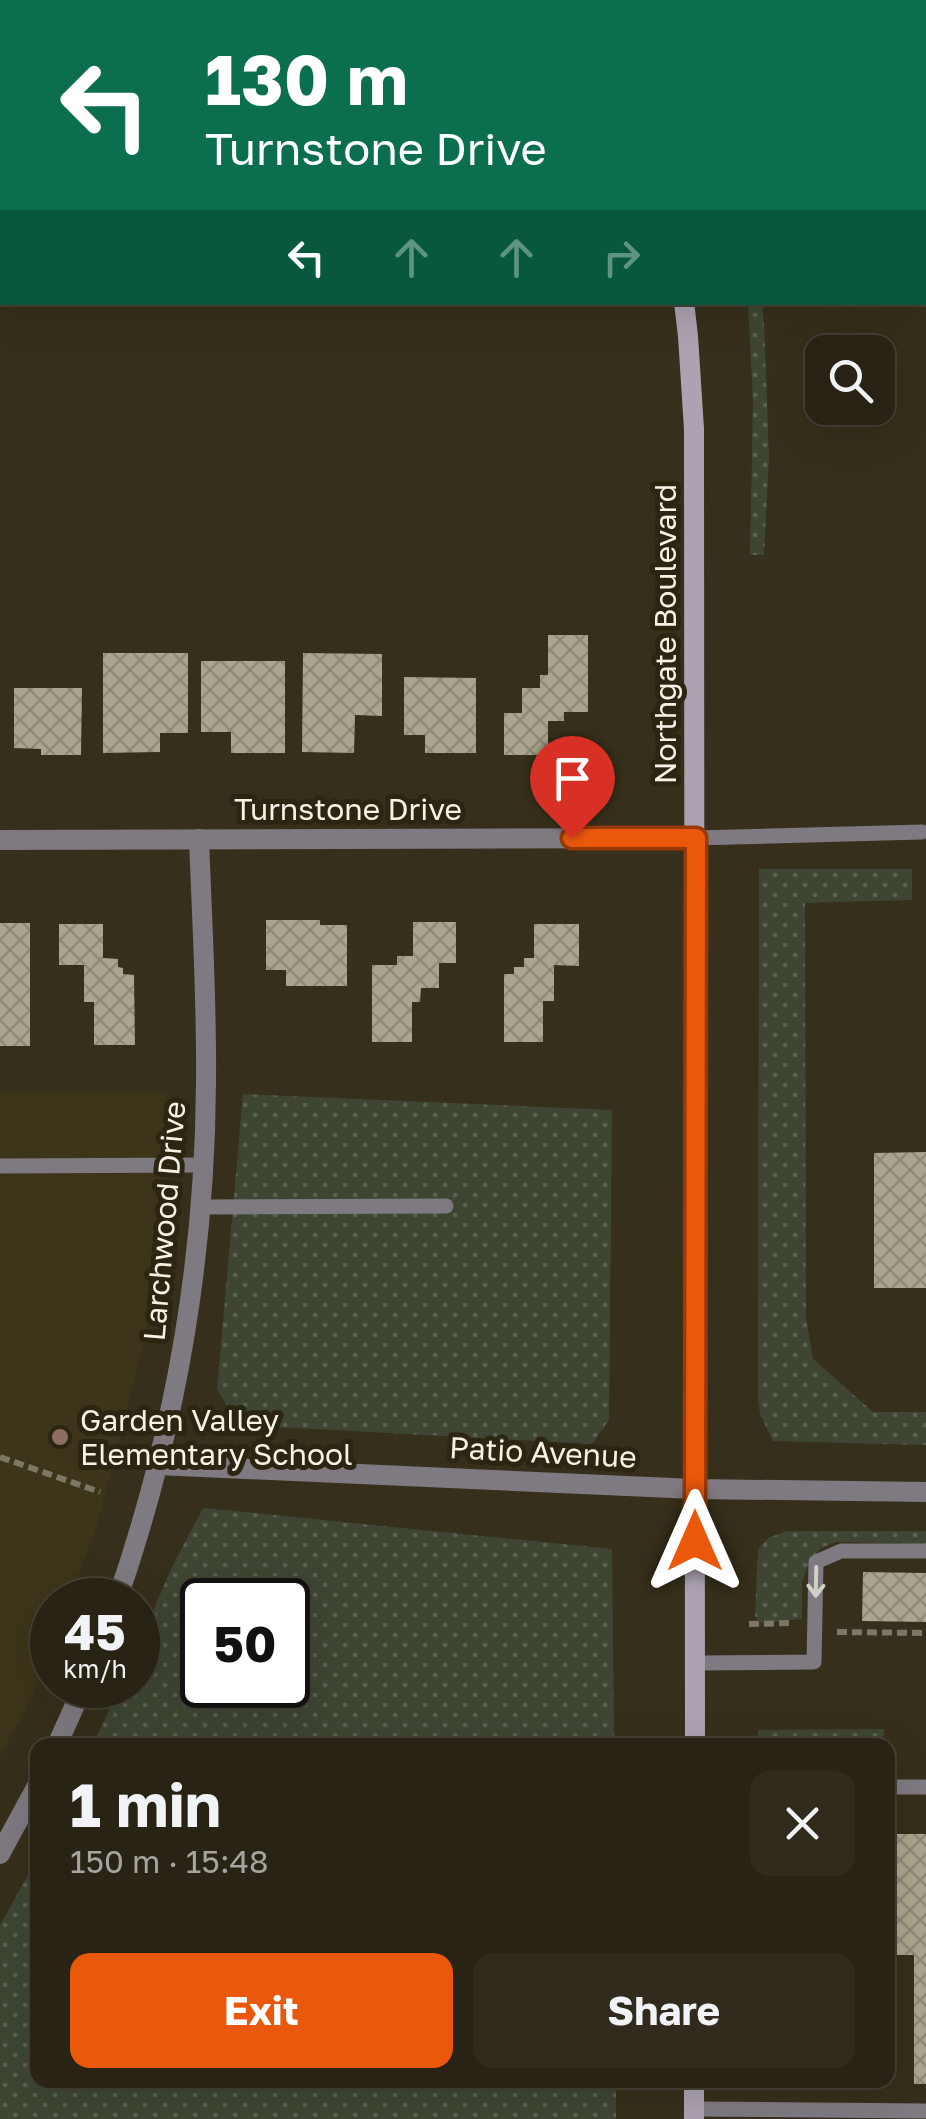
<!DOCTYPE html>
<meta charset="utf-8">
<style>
:root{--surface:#282314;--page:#302b1d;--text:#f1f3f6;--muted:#a5a4a0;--line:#444034;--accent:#ea580c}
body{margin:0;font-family:"Golos Text",sans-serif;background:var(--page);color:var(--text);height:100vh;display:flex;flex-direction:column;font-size:38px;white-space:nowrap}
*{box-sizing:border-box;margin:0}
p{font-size:32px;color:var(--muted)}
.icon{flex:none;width:55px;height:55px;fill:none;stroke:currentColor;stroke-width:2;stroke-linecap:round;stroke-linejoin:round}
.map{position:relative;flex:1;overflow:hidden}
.side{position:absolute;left:30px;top:1738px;width:865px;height:350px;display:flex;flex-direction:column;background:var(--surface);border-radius:20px;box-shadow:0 10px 40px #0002,0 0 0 2px var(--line)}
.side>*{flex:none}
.top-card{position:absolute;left:0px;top:0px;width:928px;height:305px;box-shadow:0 10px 40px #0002,0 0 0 2px var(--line);background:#0b6e4f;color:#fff;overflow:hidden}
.fabs{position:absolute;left:805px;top:335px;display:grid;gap:20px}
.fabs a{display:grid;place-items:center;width:90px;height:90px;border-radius:20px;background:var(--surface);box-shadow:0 10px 40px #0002,0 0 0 2px var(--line);font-size:50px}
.speed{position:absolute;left:30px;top:1578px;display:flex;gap:20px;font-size:50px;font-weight:700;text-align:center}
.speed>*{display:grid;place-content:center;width:130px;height:130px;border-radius:50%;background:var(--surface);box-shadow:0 10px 40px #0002,0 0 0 2px var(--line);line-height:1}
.speed small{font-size:25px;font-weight:400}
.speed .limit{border:5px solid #111;border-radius:15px;background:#fff;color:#111}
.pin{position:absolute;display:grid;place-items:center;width:85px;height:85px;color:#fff;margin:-102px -42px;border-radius:50% 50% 50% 0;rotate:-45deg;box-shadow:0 0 10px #0007}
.pin .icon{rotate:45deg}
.me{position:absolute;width:110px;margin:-55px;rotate:0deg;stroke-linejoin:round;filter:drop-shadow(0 0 8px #0008)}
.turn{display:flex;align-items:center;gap:35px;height:210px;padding:0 40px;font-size:45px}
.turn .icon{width:130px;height:130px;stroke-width:2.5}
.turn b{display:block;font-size:70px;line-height:85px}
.lanes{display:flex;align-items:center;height:95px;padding:0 40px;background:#0003;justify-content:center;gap:50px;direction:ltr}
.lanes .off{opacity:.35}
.round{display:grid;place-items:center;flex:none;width:105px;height:105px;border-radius:20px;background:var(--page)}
.headline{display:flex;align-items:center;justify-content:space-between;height:170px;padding:0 40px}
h1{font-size:60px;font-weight:700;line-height:75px}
.primary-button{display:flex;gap:20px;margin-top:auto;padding:20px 40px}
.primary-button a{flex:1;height:115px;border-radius:20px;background:var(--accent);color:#fff;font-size:40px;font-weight:700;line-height:115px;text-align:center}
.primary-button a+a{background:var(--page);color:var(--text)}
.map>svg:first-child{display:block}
.built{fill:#3d3519}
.grass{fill:url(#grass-dots);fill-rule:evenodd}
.building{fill:url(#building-cross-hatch)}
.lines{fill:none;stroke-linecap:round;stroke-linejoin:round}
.path{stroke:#7d7766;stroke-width:6;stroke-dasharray:10 5;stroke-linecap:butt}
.service{stroke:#7f7982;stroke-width:15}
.minor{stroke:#7f7982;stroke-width:20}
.secondary{stroke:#aca2b1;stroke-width:20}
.oneway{stroke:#d2cec8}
.route-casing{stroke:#983908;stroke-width:25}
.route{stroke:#ea580c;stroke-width:18}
.education-dot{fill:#8d6e63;stroke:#2b2511;stroke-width:4}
.labels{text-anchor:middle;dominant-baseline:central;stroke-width:10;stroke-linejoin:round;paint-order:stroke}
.street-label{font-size:30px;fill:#f6f2e6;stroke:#2b2511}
.poi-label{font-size:30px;fill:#f6f2e6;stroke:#2b2511;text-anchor:start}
</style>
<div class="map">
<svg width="926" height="2119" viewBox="0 0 926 2119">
<defs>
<pattern id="grass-dots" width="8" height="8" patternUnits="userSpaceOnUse" patternTransform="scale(2.5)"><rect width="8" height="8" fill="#3e4633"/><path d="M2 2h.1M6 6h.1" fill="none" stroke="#5a6151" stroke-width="1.8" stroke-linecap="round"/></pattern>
<pattern id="building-cross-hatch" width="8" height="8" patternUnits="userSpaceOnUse" patternTransform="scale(2.5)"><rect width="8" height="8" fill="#aca58d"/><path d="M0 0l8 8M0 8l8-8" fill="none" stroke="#8f8977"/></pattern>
</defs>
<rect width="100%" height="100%" fill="#362f1b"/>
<!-- built -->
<polygon class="built" points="0,1093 167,1093 167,1221 142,1348 97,1525 69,1600 52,1600 52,1643 35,1689 0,1757"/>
<!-- grass -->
<g class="grass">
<polygon points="748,303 762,303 764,323 769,458 764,555 750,555 753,402"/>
<polygon points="759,869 912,869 912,900 805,903 806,1318 813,1359 873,1412 926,1412 926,1445 773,1441 760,1414 758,1400"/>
<polygon points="243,1094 612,1110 609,1420 592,1444 240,1425 217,1390"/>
<path d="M203,1508L612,1549L614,1745H93L120,1685H138V1645L173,1565ZM202,1600H288V1685H202Z"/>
<polygon points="787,1531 926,1531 926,1544 836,1542 821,1548 809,1563 802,1582 802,1619 761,1623 755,1616 758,1550 768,1538"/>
<polygon points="884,1729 883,1745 757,1745 758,1730"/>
<polygon points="37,1859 38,2080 616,2080 616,2119 0,2119 0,1925"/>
</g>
<!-- building -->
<g class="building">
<polygon points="548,635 588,635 588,712 564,712 564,721 548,721 548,755 504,755 504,713 522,713 522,688 540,688 540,675 548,675"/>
<polygon points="103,653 188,653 188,733 160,733 160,752 103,753"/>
<polygon points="303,653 382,654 382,716 355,715 354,753 302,752"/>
<polygon points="201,661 285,661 285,753 231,753 231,732 201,732"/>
<polygon points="404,677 476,678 476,753 425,753 425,735 404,735"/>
<polygon points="14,688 82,688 81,755 41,755 41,749 14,748"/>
<polygon points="266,920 320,920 320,925 347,925 347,986 286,986 286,970 266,970"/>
<polygon points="413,922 456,922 456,963 439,963 439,988 421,988 420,1002 412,1002 412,1042 372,1042 372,965 397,965 397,956 413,956"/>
<rect x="0" y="923" width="30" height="123"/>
<polygon points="59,924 103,924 103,958 118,959 118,967 123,968 123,974 134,975 135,1045 94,1045 94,1002 84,1002 84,965 59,965"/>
<polygon points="534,924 579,924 579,966 554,965 554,1001 543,1001 543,1042 504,1042 504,974 514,974 514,967 524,967 524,958 534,958"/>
<polygon points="926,1152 926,1288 874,1288 874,1153"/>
<polygon points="863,1572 926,1573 926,1622 862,1621"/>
<polygon points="888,1834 926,1834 926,2084 914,2084 914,1955 888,1955"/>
</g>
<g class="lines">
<!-- path -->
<g class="path">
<polyline points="140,0 142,2"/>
<polyline points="0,1457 100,1492"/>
<polyline points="749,1624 792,1623"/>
<polyline points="837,1632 926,1633"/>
</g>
<!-- service -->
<g class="service">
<polyline points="18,0 20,2"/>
<polyline points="836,0 836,2"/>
<polyline points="294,2 296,0"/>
<polyline points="925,56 926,56"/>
<polyline points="695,838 922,832"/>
<polyline points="0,1166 203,1165"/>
<polyline points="199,1207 446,1206"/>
<polyline points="695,1663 814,1662 816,1562 841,1551 926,1551"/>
<polyline points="888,1787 926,1787"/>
<polyline points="694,2109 926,2111"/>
</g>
<!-- minor -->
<g class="minor">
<polyline points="0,840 695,838"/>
<polyline points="158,1465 695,1489 926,1492"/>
<path d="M117,1600C175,1433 205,1261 206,1083C207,1002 202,920 199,839"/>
<polyline points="57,1745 84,1685"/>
<polyline points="0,1854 38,1784"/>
</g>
<!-- secondary -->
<g class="secondary">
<polyline points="608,0 609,2"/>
<polyline points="684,302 688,336 694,429 695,1745"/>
<polyline points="694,2080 694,2119"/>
</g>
</g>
<!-- one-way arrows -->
<defs><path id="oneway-shaft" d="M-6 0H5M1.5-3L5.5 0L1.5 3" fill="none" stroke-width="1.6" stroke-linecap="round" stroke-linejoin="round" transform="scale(2.5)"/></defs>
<use class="oneway" href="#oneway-shaft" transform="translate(816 1582) rotate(91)"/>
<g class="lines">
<!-- route casing -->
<g class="route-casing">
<polyline id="route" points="572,838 696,838 695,1541"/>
</g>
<!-- route -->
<use href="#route" class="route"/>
</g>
<!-- markers -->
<circle class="education-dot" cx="60" cy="1437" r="10"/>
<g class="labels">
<!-- street labels -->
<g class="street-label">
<text transform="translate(665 634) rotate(-90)">Northgate Boulevard</text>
<text x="348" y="809">Turnstone Drive</text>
<text transform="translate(164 1221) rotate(-85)">Larchwood Drive</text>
<text transform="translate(543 1452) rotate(3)">Patio Avenue</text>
</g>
<!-- poi labels -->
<g class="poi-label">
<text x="80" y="1420">Garden Valley<tspan x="80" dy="34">Elementary School</tspan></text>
</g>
</g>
</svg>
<div class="fabs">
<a><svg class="icon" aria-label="search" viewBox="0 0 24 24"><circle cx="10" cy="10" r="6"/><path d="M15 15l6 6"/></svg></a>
</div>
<div class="speed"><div>45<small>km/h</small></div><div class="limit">50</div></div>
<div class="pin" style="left:572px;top:838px;background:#d93025"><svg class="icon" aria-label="arrive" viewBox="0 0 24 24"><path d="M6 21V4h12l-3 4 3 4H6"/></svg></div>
<svg class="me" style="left:695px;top:1541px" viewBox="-20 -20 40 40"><path d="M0-17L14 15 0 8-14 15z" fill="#ea580c" stroke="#fff" stroke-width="4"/></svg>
<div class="top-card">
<div class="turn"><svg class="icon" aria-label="left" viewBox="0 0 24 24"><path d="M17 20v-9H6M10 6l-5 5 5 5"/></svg><div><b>130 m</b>Turnstone Drive</div></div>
<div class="lanes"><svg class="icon" aria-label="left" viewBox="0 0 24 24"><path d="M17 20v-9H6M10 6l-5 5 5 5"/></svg><svg class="icon off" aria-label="ahead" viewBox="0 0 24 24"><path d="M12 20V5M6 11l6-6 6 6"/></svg><svg class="icon off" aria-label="ahead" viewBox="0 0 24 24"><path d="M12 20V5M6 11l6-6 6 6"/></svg><svg class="icon off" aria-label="right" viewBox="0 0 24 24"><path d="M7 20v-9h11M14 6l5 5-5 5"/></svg></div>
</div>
<section class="side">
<div class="headline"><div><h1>1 min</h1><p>150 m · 15:48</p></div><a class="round"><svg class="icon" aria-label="close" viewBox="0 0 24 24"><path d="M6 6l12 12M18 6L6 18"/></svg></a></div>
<div class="primary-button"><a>Exit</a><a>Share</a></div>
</section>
</div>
